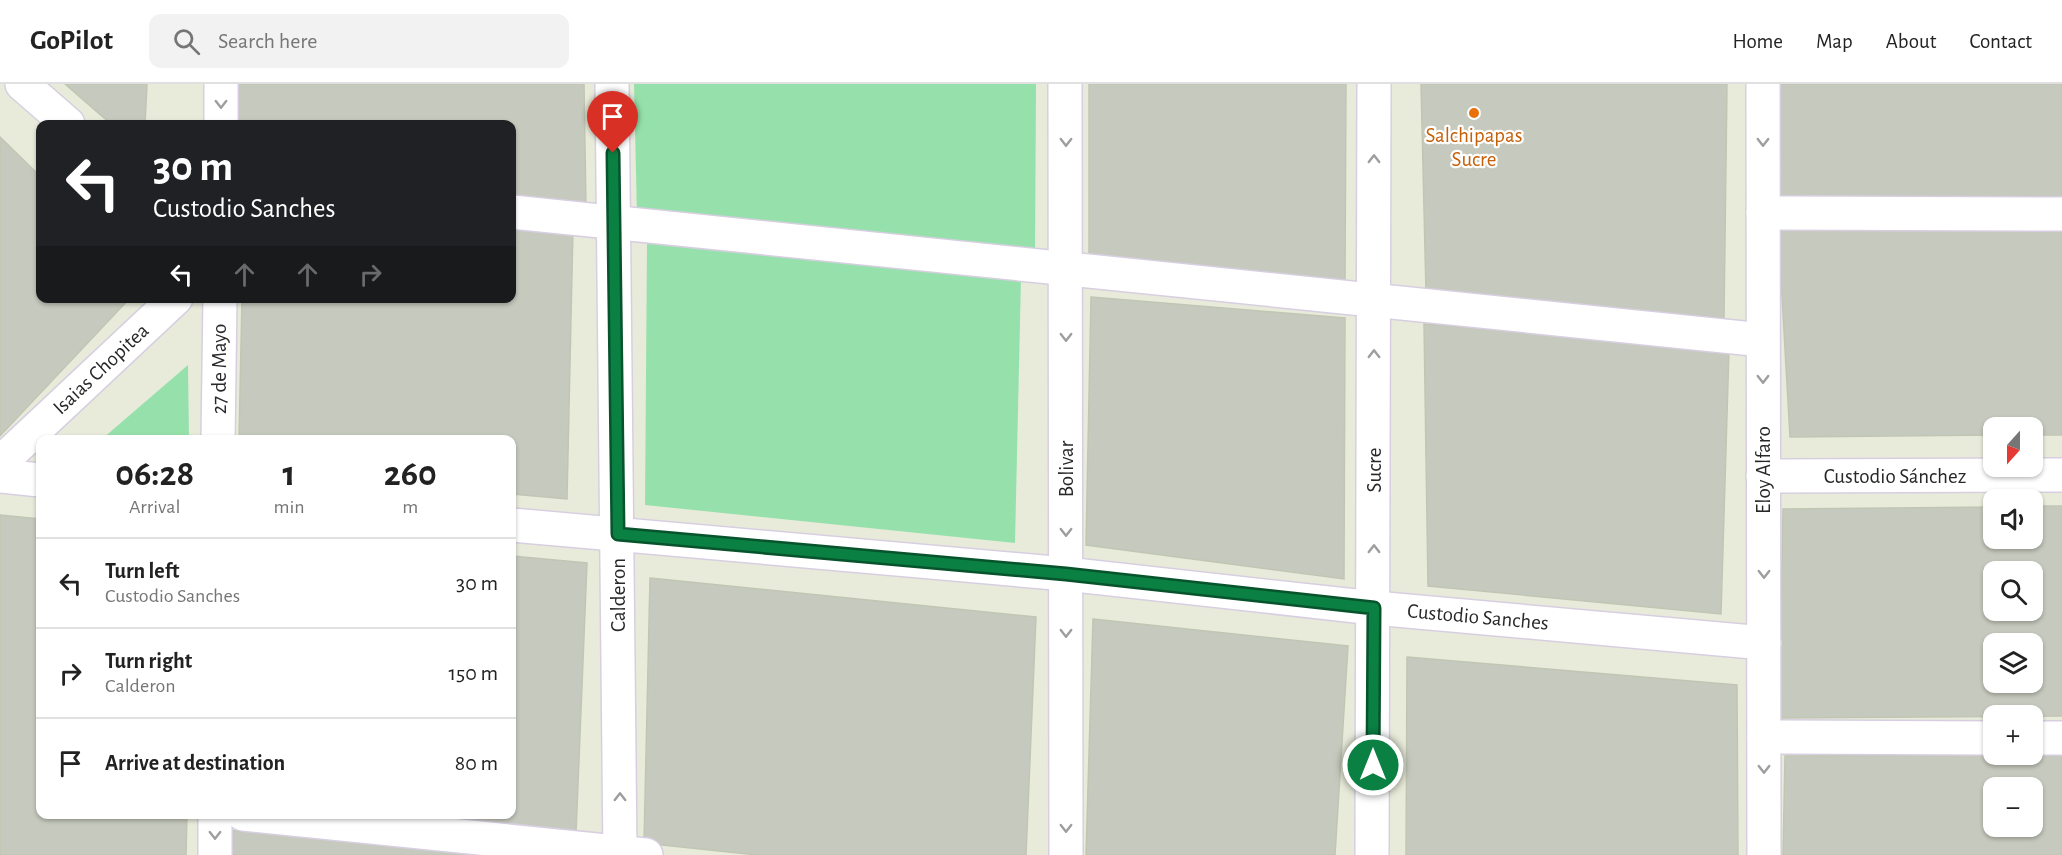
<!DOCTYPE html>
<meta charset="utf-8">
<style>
:root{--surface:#fff;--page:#f2f2f2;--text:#222;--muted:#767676;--line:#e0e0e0}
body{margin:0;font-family:"Alegreya Sans",sans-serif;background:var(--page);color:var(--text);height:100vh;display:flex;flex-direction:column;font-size:22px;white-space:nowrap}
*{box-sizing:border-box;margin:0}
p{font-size:20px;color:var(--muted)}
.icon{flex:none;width:33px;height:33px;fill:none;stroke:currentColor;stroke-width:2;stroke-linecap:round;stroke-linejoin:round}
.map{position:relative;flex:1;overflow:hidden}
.details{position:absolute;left:36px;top:351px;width:480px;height:384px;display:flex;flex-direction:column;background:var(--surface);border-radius:12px;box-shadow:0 2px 4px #0004}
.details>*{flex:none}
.guide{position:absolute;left:36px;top:36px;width:480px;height:183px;border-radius:12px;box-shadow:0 2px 4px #0004;background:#202124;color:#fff;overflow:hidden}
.needle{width:39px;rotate:201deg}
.buttons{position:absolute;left:1983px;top:333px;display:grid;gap:12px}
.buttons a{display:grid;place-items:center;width:60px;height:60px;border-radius:12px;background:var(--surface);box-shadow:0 2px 4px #0004;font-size:30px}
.pin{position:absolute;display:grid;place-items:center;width:51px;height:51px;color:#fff;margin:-62px -26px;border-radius:50% 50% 50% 0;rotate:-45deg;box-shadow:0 0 6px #0007}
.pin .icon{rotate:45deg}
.me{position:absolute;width:66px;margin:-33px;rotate:0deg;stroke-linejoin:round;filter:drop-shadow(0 0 4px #0008)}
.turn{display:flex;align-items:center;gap:21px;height:126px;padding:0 18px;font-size:27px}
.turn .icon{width:78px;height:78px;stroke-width:2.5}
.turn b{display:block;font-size:42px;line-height:51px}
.lanes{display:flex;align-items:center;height:57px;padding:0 18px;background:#0003;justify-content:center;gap:30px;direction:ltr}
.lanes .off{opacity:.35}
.eta{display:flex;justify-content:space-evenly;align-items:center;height:102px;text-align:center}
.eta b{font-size:36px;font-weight:600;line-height:42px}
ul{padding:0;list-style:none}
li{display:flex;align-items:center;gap:18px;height:90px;padding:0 18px;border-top:2px solid var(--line)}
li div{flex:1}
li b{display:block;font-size:22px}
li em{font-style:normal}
header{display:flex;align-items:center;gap:36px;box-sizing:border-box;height:84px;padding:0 30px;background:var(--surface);border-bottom:2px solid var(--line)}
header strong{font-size:28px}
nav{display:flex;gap:33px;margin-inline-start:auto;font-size:21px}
.search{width:420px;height:54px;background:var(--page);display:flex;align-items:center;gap:15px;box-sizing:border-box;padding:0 21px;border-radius:12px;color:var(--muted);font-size:22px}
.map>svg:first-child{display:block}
.green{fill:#96e1ab}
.building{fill:#c6c9bd;stroke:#c1c6b4;stroke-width:1.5;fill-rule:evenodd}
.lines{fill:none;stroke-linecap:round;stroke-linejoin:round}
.minor-casing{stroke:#d7cfe1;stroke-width:36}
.minor{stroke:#fff;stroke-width:33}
.oneway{stroke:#9e9e9e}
.route-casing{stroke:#07532c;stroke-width:15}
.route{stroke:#0b8043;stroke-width:10}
.food-dot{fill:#e8710a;stroke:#fff;stroke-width:2}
.labels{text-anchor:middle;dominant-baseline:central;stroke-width:4.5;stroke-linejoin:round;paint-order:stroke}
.food-label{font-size:21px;fill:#c56008;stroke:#fff}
.street-label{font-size:21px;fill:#282828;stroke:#fff}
</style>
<header>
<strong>GoPilot</strong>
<div class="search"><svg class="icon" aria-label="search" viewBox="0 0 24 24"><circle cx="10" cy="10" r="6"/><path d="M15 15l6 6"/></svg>Search here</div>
<nav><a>Home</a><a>Map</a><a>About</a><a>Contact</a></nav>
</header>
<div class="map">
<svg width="2062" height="771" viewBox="0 0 2062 771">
<rect width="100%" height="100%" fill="#e8ebda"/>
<!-- green -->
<g class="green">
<polygon points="634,0 1036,0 1035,173 637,133"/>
<polygon points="647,158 1021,194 1015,459 645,421"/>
<polygon points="188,281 189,355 102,355"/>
</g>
<!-- building -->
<g class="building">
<polygon points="65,0 147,0 145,40 111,40"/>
<polygon points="237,0 584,0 586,123 512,117 512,40 236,40"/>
<polygon points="1089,0 1346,0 1345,199 1089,176"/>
<polygon points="1421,0 1727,0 1724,234 1426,208"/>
<polygon points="1775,0 2062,0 2062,117 1775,121"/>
<polygon points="0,53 40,92 40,214 130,214 0,352"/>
<polygon points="512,139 573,144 567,415 512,410 512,356 239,356 242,214 512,214"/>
<polygon points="1778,141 2062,144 2062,351 2032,351 2032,344 1994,344 1994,351 1790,353"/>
<polygon points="1091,213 1345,234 1344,495 1086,461"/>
<polygon points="1424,240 1729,265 1721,530 1428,502"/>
<path d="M2032,422H2062V632L1779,634L1783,425L1994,423V454H2032ZM1994,488H2032V526H1994ZM1994,560H2032V598H1994Z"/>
<polygon points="0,431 40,435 40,730 187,730 186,771 0,771"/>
<polygon points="512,472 587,479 576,749 378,730 512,730"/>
<polygon points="650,494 1036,533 1026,771 757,771 644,759"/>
<polygon points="1093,535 1348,562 1335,771 1086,771"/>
<polygon points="1407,573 1737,601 1738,771 1406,771"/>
<path d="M2062,671V771H1783L1785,672ZM1994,704H2032V742H1994Z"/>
<polygon points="223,746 568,771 223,771"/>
</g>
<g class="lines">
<!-- minor casing -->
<g class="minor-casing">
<g id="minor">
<polyline points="22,0 68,40"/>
<polyline points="612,0 620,771"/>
<polyline points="1065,0 1066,771"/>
<polyline points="1763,0 1764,771"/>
<polyline points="221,40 221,0"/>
<polyline points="512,128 1763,256"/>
<polyline points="1763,129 2062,130"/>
<polyline points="218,356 220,214"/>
<polyline points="0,379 176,214"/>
<polyline points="0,392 40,396"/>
<polyline points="1763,392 2062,391"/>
<polyline points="512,441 1066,490 1374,524 1764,559"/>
<polyline points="1764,653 1994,654"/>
<polyline points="2032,654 2062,654"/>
<polyline points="243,730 646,771"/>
<polyline points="215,771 215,730"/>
<polyline points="1372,771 1374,0"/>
</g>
</g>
<!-- minor -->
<use href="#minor" class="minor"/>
</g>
<!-- one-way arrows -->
<defs><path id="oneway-chevron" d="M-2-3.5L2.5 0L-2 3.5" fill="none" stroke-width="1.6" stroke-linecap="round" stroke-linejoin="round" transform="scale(1.5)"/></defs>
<g class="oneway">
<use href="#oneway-chevron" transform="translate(221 20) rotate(90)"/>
<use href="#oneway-chevron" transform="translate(1066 58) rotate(90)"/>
<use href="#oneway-chevron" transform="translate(1763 58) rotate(90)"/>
<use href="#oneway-chevron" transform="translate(1374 75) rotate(-90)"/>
<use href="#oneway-chevron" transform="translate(1066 253) rotate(90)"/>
<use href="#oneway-chevron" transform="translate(1374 270) rotate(-90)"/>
<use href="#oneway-chevron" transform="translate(1763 295) rotate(90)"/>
<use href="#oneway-chevron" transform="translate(1066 448) rotate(90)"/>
<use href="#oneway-chevron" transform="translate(1374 465) rotate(-90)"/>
<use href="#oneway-chevron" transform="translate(1764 490) rotate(90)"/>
<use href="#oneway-chevron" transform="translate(1066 549) rotate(90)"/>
<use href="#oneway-chevron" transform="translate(1764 685) rotate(90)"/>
<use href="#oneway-chevron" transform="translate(620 713) rotate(-90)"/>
<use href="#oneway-chevron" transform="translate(1066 744) rotate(90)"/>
<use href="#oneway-chevron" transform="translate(215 751) rotate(90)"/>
</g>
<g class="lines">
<!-- route casing -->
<g class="route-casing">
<polyline id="route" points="613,69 618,450 1066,490 1374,524 1373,681"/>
</g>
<!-- route -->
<use href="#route" class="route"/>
</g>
<!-- markers -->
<circle class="food-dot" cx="1474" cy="29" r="6"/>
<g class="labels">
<!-- food labels -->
<g class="food-label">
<text x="1474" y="51">Salchipapas<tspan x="1474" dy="24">Sucre</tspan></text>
</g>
<!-- street labels -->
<g class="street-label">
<text transform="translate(101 285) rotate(-43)">Isaias Chopitea</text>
<text transform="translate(219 285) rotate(-90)">27 de Mayo</text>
<text transform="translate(1066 385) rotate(-90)">Bolivar</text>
<text transform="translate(1374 386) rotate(-90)">Sucre</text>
<text transform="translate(1763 386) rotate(-90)">Eloy Alfaro</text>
<text x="1895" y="392">Custodio Sánchez</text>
<text transform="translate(618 511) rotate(-90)">Calderon</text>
<text transform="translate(1478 533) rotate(5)">Custodio Sanches</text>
</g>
</g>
</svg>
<div class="buttons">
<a><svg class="needle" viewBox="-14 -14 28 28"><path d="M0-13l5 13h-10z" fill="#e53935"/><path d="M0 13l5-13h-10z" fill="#767676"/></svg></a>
<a><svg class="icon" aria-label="sound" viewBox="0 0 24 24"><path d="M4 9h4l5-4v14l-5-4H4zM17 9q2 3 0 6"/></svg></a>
<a><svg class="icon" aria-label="search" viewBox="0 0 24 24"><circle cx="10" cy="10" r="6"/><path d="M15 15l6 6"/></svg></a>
<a><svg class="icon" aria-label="layers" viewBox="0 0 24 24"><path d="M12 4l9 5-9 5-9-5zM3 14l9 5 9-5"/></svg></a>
<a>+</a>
<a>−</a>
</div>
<div class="pin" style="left:613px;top:69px;background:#d93025"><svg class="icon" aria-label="arrive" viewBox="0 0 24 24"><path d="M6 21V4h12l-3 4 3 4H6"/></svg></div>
<svg class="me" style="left:1373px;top:681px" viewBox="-20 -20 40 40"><circle r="17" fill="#0b8043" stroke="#fff" stroke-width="3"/><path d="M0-11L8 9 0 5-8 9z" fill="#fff"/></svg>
<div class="guide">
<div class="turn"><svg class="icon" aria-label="left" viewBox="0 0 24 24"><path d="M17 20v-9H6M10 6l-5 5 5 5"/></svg><div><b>30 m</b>Custodio Sanches</div></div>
<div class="lanes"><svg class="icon" aria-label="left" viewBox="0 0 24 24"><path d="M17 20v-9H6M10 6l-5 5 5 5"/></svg><svg class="icon off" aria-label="ahead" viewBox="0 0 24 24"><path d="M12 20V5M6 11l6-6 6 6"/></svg><svg class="icon off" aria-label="ahead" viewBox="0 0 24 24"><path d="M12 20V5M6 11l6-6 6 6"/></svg><svg class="icon off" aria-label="right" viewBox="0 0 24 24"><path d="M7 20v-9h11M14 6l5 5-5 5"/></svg></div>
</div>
<section class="details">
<div class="eta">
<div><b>06:28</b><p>Arrival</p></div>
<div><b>1</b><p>min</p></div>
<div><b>260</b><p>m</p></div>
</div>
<ul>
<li><svg class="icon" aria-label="left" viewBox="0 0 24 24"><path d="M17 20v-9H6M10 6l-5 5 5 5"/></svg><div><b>Turn left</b><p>Custodio Sanches</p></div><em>30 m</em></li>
<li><svg class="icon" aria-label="right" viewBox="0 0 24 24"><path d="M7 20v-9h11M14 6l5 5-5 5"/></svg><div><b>Turn right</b><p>Calderon</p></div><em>150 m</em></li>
<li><svg class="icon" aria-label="arrive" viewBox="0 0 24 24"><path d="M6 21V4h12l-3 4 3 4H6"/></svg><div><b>Arrive at destination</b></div><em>80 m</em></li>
</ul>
</section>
</div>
